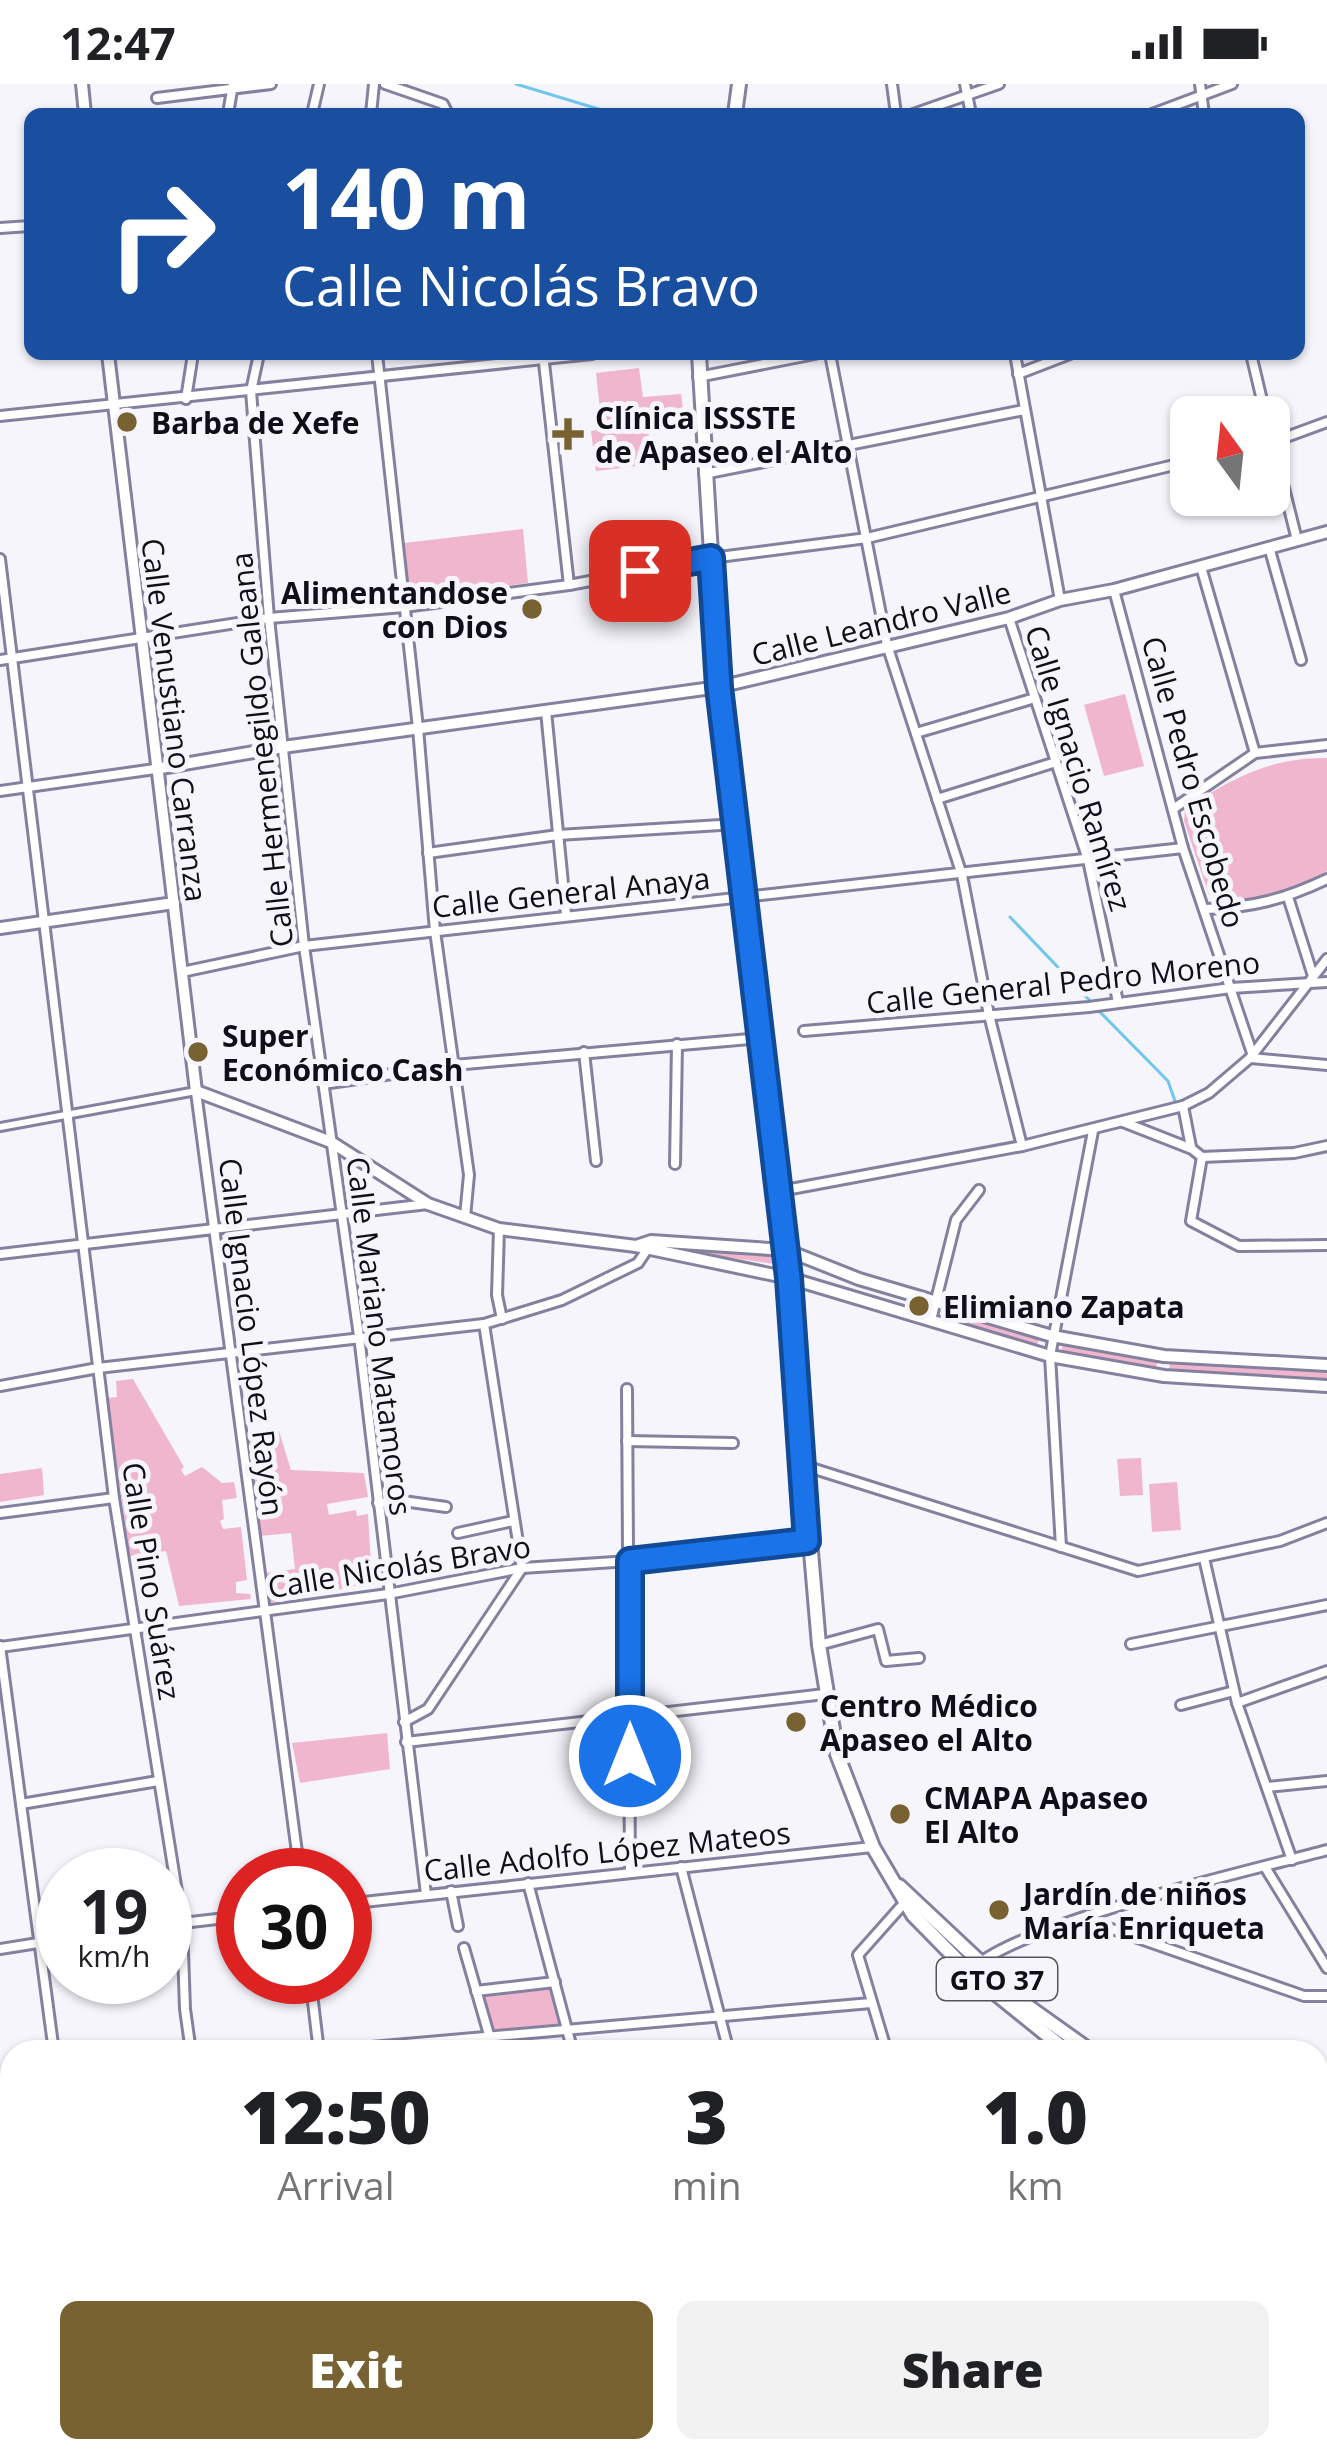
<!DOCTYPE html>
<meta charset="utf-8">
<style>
:root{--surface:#fff;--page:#f2f2f2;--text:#202124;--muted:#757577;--accent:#796232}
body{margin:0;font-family:"Open Sans",sans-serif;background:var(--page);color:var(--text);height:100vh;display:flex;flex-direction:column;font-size:45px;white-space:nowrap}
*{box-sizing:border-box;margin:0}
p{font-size:39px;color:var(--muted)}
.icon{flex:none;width:66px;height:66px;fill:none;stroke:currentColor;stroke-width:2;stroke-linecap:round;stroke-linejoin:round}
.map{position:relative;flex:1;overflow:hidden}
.panel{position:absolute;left:0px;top:1956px;width:1329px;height:423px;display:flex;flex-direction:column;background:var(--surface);border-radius:36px 36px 0 0;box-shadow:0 3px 9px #0004}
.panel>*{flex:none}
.hud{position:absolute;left:24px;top:24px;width:1281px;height:252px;border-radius:18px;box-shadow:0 3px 9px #0004;background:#1a4fa0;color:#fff;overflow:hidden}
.needle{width:78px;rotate:345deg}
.controls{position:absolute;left:1170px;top:312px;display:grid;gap:24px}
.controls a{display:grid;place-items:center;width:120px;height:120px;border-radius:18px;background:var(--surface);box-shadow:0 3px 9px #0004;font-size:60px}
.speed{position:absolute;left:36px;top:1764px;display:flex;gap:24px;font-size:60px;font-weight:700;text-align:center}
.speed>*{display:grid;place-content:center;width:156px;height:156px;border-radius:50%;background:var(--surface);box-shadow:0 3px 9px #0004;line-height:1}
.speed small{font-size:30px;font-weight:400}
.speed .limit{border:18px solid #d22;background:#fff;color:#111}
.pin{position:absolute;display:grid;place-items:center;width:102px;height:102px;color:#fff;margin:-51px;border-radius:24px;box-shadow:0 6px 18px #0006}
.me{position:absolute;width:132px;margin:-66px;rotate:0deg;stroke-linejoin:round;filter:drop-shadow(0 0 9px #0008)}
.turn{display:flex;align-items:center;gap:42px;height:252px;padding:0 60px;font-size:54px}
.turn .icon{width:156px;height:156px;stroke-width:2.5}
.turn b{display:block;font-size:84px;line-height:102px}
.eta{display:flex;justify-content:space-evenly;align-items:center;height:204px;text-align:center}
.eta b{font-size:72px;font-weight:800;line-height:84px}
.button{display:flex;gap:24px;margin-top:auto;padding:24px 60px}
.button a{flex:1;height:138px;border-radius:18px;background:var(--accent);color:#fff;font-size:48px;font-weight:800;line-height:138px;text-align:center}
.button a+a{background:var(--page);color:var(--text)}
.status{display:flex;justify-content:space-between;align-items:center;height:84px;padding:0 60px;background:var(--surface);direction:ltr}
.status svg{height:33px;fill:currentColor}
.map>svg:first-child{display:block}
.green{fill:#efb6ce}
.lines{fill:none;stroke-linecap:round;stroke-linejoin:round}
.stream{stroke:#71c7eb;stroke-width:3}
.pedestrian-casing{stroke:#84819f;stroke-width:12}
.minor-casing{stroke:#84819f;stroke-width:14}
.tertiary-casing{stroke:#84819f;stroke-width:16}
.primary-casing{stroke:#84819f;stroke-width:18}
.pedestrian{stroke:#fff;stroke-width:6}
.minor{stroke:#fff;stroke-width:8}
.tertiary{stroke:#fff;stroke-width:10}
.primary{stroke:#fff;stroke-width:12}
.route-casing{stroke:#114b97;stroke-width:30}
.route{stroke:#1a73e8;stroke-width:21}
.poi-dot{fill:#796232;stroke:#f6f5fc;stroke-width:4.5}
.labels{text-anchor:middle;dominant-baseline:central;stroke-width:10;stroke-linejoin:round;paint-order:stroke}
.shield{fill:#f6f5fc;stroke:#54535d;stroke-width:3}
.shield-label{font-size:27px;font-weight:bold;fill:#0f0e19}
.poi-label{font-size:30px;font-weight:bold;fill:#0f0e19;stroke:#f6f5fc;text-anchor:start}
.street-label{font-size:30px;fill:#0f0e19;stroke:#f6f5fc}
</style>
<div class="status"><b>12:47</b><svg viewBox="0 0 49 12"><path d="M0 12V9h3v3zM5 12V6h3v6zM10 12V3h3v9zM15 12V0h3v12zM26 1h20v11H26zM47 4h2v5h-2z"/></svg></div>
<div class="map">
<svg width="1327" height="2378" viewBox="0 0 1327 2378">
<rect width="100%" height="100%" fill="#f6f5fc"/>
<!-- green -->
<g class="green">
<polygon points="639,284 643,313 681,310 684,334 647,339 653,380 596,387 591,347 602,345 596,289"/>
<polygon points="523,445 528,499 410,514 404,459"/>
<polygon points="1125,610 1144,682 1104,692 1084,621"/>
<path d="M1327,674V787C1297,805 1242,827 1209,811L1184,737L1185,724C1235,694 1266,674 1327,674Z"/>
<polygon points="674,1161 782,1172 781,1181 664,1164"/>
<polygon points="943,1226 1039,1253 1037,1262 941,1233"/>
<polygon points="1063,1260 1158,1275 1156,1285 1061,1270"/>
<polygon points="1170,1279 1327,1288 1327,1297 1169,1285"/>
<polygon points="133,1295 184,1383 181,1386 185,1392 202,1383 222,1399 234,1398 237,1414 222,1416 224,1435 220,1437 223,1445 241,1443 247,1496 236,1498 236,1509 250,1510 251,1515 179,1522 166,1467 130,1472 107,1314 117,1313 116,1297"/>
<polygon points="279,1347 291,1386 364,1389 368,1413 327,1420 329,1431 356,1426 357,1432 368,1430 372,1499 268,1519 266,1489 295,1485 291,1449 260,1452 245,1352"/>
<polygon points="1141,1374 1143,1411 1120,1412 1117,1375"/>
<polygon points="42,1384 44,1411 0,1418 0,1390"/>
<polygon points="1177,1398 1181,1446 1152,1448 1149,1400"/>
<polygon points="387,1649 390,1685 300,1699 292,1659"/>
<polygon points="552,1900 565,1940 493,1950 481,1909"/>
</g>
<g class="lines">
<!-- stream -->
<g class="stream">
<polyline points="516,0 615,30"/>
<polyline points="1010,833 1093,920"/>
<polyline points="1099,927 1168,997 1176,1020"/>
<polyline points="0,2184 12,2205"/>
</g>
<!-- pedestrian casing -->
<g class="pedestrian-casing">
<polyline id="pedestrian" points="0,1043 196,1007"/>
</g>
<!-- minor casing -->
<g class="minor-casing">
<g id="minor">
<polyline points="385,0 443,20 448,30"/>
<polyline points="892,0 896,30"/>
<polyline points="965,0 971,30"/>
<polyline points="1200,0 1204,30"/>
<polyline points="157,14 271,0"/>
<polyline points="228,30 233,0"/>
<polyline points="312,30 319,0"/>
<polyline points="371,30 374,0"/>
<polyline points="913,30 999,0"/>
<polyline points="1152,30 1232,0"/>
<polyline points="0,144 30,142"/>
<polyline points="259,270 251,307 269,534 304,862 359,1252 426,1810"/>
<polyline points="377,270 418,644 435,847 469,1091 465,1133"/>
<polyline points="543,270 569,501"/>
<polyline points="830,270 887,561 962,791 989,931 1022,1062"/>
<polyline points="1015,270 1060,516"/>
<polyline points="1251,270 1266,333"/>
<polyline points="1018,290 1070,270"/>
<polyline points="698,293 815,270"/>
<polyline points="186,315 193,270"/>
<polyline points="0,332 592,270"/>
<polyline points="1269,344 1297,456"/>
<polyline points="1270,359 1327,338"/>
<polyline points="704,390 1024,326"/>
<polyline points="1269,463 1301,576"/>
<polyline points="0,475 114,1414 182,1839 185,1925 191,1968"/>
<polyline points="1201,483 1255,669"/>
<polyline points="1114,506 1183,764 1252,969"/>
<polyline points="1009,534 1088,776 1118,918"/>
<polyline points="0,576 269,534 404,523 569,501 711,474 867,454 1191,377"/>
<polyline points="546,627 566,830"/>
<polyline points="916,649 1035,614"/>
<polyline points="0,707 155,685"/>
<polyline points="937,715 1056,678"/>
<polyline points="1173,725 1255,669 1327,661"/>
<polyline points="428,769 558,751 737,740"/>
<polyline points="1288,813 1313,892"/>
<path d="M1205,825C1251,824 1285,815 1327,795"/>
<polyline points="182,888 304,862 1183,764"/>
<polyline points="804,947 1089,923 1231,904 1327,898"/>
<polyline points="584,968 596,1077"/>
<polyline points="1251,974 1327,981"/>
<polyline points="323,1000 454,981 761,954"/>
<polyline points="196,1008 300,1791"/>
<polyline points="1183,1022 1191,1063"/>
<polyline points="1123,1038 1192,1065 1202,1073 1294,1069 1327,1062"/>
<polyline points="1202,1073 1191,1137 1239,1162 1327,1161"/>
<polyline points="675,1080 677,960"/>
<polyline points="780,1107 1022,1062 1183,1022 1209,1009 1250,974 1327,875"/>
<polyline points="499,1145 497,1211 502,1235"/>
<polyline points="0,1170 428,1120"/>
<polyline points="931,1236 956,1136 979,1106"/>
<polyline points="0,1302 98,1284 484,1240 562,1216 638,1179 650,1161"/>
<polyline points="627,1305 630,1789"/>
<polyline points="627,1357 733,1359"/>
<polyline points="805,1382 1138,1487 1280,1457 1327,1439"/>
<polyline points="378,1419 403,1417 446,1423"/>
<polyline points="0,1429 114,1414"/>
<polyline points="458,1449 513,1437"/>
<polyline points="1061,1463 1050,1272 1093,1047"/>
<polyline points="1204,1474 1237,1619 1292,1776"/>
<polyline points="1131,1560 1327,1521"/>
<polyline points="819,1561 878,1545 886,1577 919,1574"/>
<polyline points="0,1562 54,1968"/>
<polyline points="0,1563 388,1510 522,1484 630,1477 807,1457"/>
<polyline points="1237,1619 1327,1587"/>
<polyline points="1181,1621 1234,1607"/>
<polyline points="404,1638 428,1625 522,1484 484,1240"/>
<polyline points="406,1658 825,1610"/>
<polyline points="1268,1703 1327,1697"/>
<polyline points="21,1720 158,1697"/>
<polyline points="681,1783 729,1968"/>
<polyline points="1265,1783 1327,1884"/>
<polyline points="528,1799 573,1968"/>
<polyline points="451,1807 458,1842"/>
<polyline points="345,1820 872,1763"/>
<polyline points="1083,1835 1304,1912 1327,1912"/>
<polyline points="165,1841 243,1832"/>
<polyline points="464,1864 494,1968"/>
<polyline points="0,1865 63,1855"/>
<path d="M969,1888C1013,1840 1253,1786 1327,1766"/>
<polyline points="310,1893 319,1968"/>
<polyline points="476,1907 555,1898"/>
<polyline points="360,1964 871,1919"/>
<polyline points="887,1968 858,1871 906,1817"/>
<polyline points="0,2042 12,2039"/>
<polyline points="0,2052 12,2075"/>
<polyline points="1317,2227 1327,2222"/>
<polyline points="161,2367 164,2378"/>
<polyline points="839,2367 856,2378"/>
<polyline points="969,2367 984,2378"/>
<polyline points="1094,2367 1098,2378"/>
<polyline points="1251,2367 1257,2378"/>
<polyline points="1315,2367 1321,2378"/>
<polyline points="1190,2375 1192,2378"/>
<polyline points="659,2378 662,2367"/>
<polyline points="751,2378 755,2367"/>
<polyline points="996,2378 1018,2367"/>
</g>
</g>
<!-- tertiary casing -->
<g class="tertiary-casing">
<g id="tertiary">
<polyline points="82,0 85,30"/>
<polyline points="108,270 196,1007 331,1058 428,1120 499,1145 636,1162 789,1194 1050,1272 1164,1292 1327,1302"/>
<polyline points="155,685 283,663 719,603 1009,534 1060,516 1114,506 1327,448"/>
<polyline points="0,844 174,819"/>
<polyline points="636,1162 651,1157 786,1166 859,1195 1052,1252 1164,1272 1327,1281"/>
</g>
</g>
<!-- primary casing -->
<g class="primary-casing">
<g id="primary">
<polyline points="735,30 739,0"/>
<polyline points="699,270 719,603 780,1107 819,1561 837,1670 873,1763 913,1831 969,1888 1068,1968"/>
<polyline points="899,1802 1026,1921 1092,1968"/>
<polyline points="1317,2113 1327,2119"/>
<polyline points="1317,2127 1327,2134"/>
</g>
</g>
<!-- pedestrian -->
<use href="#pedestrian" class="pedestrian"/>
<!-- minor -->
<use href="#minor" class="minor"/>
<!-- tertiary -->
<use href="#tertiary" class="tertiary"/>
<!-- primary -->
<use href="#primary" class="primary"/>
</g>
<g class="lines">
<!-- route casing -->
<g class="route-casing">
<polyline id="route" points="630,1672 630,1477 807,1457 789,1194 719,603 711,474 640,487"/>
</g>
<!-- route -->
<use href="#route" class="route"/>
</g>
<!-- markers -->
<g class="poi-dot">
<circle cx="127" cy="338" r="12"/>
<path d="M562 332h12v12h12v12h-12v12h-12v-12h-12v-12h12z"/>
<circle cx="532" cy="525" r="12"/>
<circle cx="198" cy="968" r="12"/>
<circle cx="919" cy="1222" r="12"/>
<circle cx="796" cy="1638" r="12"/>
<circle cx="900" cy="1730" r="12"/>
<circle cx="999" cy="1826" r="12"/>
</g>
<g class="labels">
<!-- shield labels -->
<rect class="shield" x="937" y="1874" width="120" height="42" rx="9"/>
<g class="shield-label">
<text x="997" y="1895">GTO 37</text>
</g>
<!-- poi labels -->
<g class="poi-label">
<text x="595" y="333">Clínica ISSSTE<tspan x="595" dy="34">de Apaseo el Alto</tspan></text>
<text x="151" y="338">Barba de Xefe</text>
<text x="508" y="508" text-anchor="end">Alimentandose<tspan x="508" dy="34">con Dios</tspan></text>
<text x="222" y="951">Super<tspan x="222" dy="34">Económico Cash</tspan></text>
<text x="943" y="1222">Elimiano Zapata</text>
<text x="820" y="1621">Centro Médico<tspan x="820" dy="34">Apaseo el Alto</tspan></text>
<text x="924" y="1713">CMAPA Apaseo<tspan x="924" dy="34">El Alto</tspan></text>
<text x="1023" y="1809">Jardín de niños<tspan x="1023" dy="34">María Enriqueta</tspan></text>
</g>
<!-- street labels -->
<g class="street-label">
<text transform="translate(881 539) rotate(-14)">Calle Leandro Valle</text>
<text transform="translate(175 636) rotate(83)">Calle Venustiano Carranza</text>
<text transform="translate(261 666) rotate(-96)">Calle Hermenegildo Galeana</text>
<text transform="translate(1079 684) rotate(73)">Calle Ignacio Ramírez</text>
<text transform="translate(1194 698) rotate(74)">Calle Pedro Escobedo</text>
<text transform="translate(571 808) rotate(-6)">Calle General Anaya</text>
<text transform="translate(1063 898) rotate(-6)">Calle General Pedro Moreno</text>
<text transform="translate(380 1252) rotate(83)">Calle Mariano Matamoros</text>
<text transform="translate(252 1253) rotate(83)">Calle Ignacio López Rayón</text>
<text transform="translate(399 1482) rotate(-9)">Calle Nicolás Bravo</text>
<text transform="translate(152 1497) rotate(81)">Calle Pino Suárez</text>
<text transform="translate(607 1767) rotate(-6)">Calle Adolfo López Mateos</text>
</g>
</g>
</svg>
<div class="controls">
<a><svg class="needle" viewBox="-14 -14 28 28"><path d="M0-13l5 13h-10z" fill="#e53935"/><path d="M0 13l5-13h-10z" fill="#757577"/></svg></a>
</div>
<div class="speed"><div>19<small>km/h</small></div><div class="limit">30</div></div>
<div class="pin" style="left:640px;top:487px;background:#d93025"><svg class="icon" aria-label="arrive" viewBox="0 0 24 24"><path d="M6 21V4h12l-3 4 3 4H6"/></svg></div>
<svg class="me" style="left:630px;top:1672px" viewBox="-20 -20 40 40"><circle r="17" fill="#1a73e8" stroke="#fff" stroke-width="3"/><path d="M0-11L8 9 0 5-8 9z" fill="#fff"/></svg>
<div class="hud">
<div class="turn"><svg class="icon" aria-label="right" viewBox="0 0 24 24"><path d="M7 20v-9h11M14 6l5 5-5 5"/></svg><div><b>140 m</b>Calle Nicolás Bravo</div></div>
</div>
<section class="panel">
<div class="eta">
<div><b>12:50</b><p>Arrival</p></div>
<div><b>3</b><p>min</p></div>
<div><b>1.0</b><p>km</p></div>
</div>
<div class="button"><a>Exit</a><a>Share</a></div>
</section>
</div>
